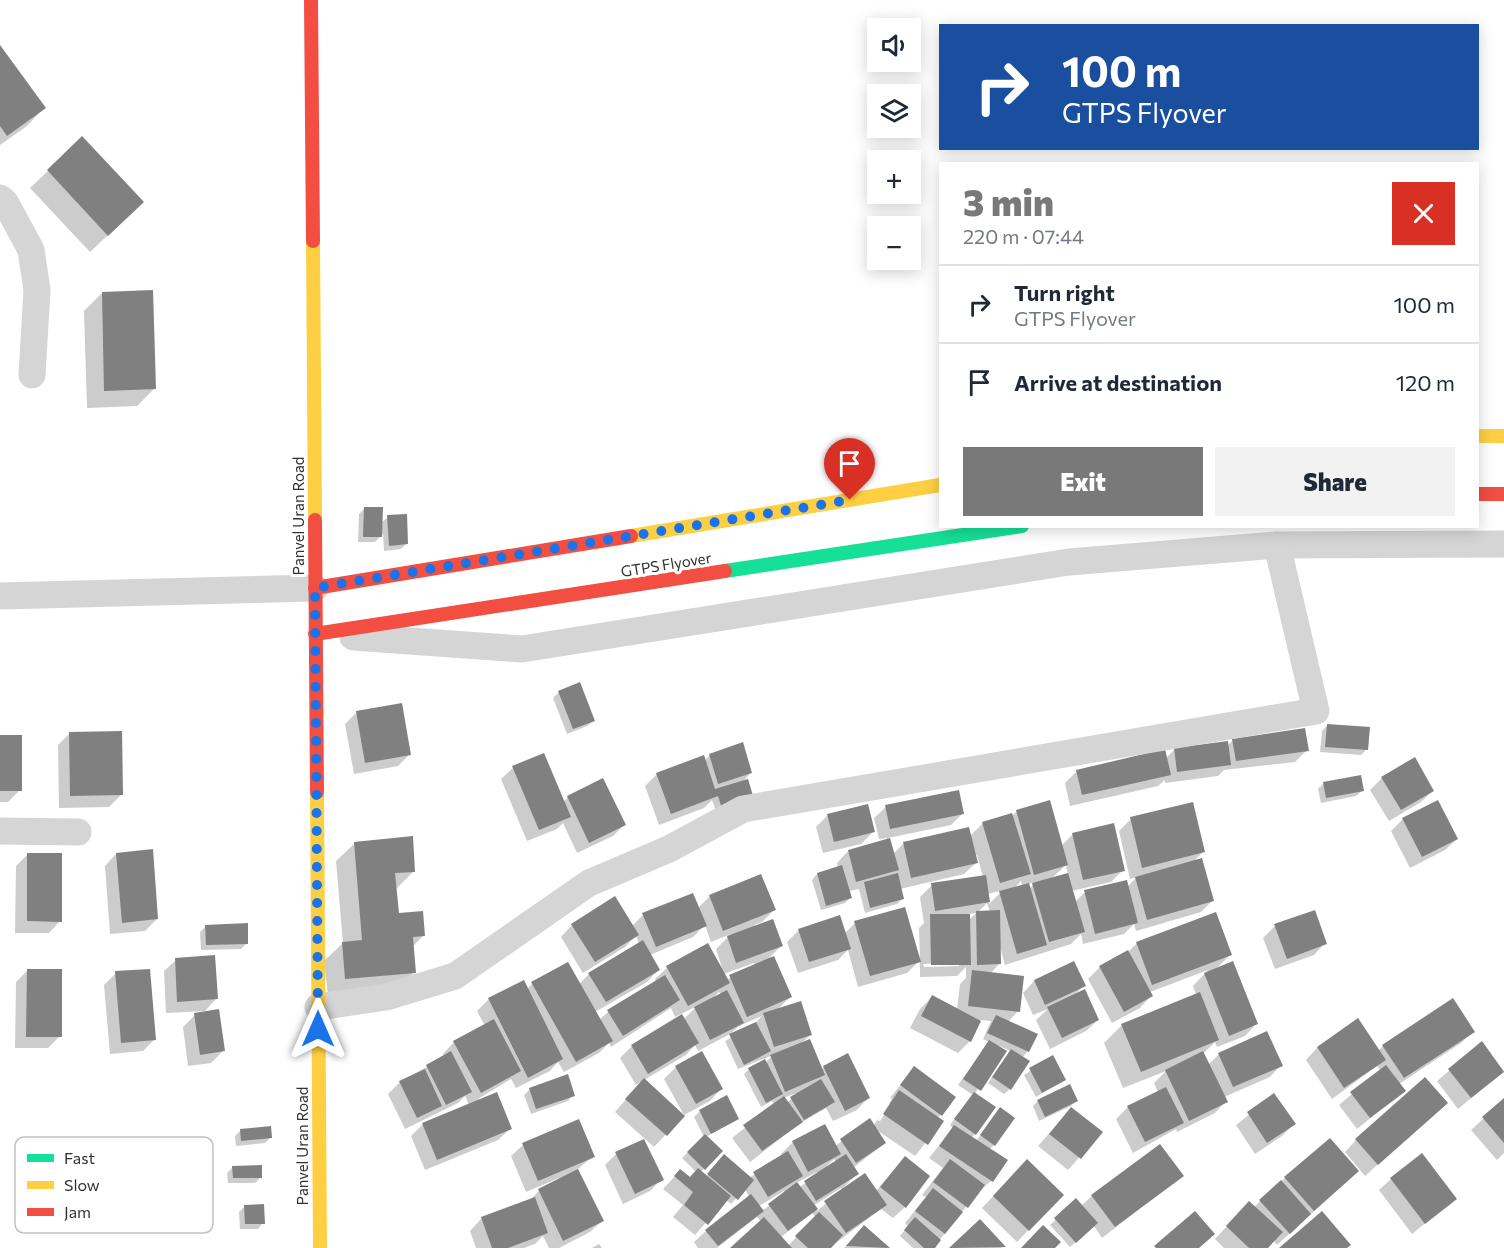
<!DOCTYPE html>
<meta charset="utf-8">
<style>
:root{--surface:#fff;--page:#f2f2f3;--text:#1f2937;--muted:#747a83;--line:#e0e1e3;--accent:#797979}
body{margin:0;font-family:Commissioner,sans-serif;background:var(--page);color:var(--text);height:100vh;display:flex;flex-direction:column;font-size:22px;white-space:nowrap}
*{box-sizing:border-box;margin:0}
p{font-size:20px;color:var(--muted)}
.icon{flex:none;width:33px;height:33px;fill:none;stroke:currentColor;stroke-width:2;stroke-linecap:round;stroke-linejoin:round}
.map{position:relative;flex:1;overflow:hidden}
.drawer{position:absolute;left:939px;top:162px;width:540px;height:366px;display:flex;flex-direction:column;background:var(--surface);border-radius:0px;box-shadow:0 3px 15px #0003}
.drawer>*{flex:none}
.banner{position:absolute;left:939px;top:24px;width:540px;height:126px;border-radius:0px;box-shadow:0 3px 15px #0003;background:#1a4fa0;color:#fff;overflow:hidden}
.controls{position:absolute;left:867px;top:18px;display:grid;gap:12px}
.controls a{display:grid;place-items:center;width:54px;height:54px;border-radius:0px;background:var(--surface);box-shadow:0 3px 15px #0003;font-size:30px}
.pin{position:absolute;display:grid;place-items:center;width:51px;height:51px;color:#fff;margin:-62px -26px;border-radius:50% 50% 50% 0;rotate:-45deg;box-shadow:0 0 6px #0007}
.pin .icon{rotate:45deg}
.me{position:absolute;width:66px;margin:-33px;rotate:0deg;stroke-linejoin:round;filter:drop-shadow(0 0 4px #0008)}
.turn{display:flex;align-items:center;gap:21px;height:126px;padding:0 24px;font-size:27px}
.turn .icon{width:78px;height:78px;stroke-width:2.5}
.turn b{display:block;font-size:42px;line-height:51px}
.round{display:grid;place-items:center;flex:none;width:63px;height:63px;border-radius:0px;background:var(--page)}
.overview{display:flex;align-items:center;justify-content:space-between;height:102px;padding:0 24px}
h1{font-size:36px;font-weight:800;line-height:45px;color:var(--accent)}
.primary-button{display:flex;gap:12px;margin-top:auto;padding:12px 24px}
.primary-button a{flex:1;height:69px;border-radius:0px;background:var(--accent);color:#fff;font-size:24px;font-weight:800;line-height:69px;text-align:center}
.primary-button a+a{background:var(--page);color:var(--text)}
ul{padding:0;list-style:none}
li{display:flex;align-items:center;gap:18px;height:78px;padding:0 24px;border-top:2px solid var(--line)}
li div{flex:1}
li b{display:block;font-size:22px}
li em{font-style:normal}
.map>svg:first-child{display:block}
.shadow{fill:#0003;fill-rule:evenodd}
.building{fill:#808080}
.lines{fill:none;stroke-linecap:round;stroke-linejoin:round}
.street{stroke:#d5d5d5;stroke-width:27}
.fast{stroke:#16e098;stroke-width:14}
.slow{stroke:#ffcf43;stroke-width:14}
.jam{stroke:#f24e42;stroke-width:14}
.route{stroke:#1a73e8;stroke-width:10;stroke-dasharray:0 18}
.labels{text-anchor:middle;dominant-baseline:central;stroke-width:6;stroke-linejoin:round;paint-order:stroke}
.street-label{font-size:15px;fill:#313131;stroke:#fff}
.key{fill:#fff;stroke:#c1c1c1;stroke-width:1.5}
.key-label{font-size:16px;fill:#313131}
</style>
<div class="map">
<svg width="1504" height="1248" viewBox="0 0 1504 1248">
<rect width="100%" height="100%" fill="#fff"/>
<!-- shadow -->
<g class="shadow">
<polygon points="0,48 44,108 27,126 0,145"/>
<polygon points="48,171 124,220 90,252 30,188"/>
<polygon points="102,293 155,388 137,406 87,408 84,311"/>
<polygon points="365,508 381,523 388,517 406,544 401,549 384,551 383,534 375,542 358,542 359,514"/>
<polygon points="559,692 593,721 587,726 567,734 553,698"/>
<polygon points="357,712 410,754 398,766 354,774 345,724"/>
<polygon points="1328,725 1367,749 1361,755 1320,752 1322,731"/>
<polygon points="70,733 121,795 109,807 59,808 58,745"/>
<polygon points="0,736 20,790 8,802 0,802"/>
<polygon points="1233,740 1307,750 1295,762 1224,770 1218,776 1165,783 1165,780 1158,786 1070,806 1065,783 1077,771 1166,758 1175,749 1227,746"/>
<polygon points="710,755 751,772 717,814 712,800 704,808 659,825 645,786 657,774 704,761"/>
<polygon points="513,768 563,802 568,797 624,825 613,836 577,853 563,823 557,829 527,841 501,779"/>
<polygon points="1382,778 1433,790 1421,802 1389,821 1370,790"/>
<polygon points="1324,783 1362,791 1356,796 1321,803 1318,789"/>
<path d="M886,807L963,813L951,825L888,838L893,854L904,843L970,836L982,824L1012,816L1017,811L1061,846L1073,834L1123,870L1111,882L1071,891L1075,902L1085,892L1127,887L1137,877L1130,879L1119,831L1131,819L1203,852L1193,862L1213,900L1201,912L1136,931L1134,924L1124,934L1083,944L1081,934L1071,944L1005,965L1000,947L999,964L990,974L1018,1011L1008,1022L1028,1051L1022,1058L1010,1089L1004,1094L988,1083L1011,1051L999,1046L975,1094V1134L971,1138L976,1141L1000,1109L994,1145L989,1150L1006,1161L991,1181L978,1192L933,1248H913L900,1236L908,1226L905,1223L926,1197L922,1195L943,1168L929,1158L953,1128L950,1125L973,1095L958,1085L989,1042L983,1039L991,1021L980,1020L970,1041L958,1053L910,1028L920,1009L932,997L957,1010L960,984L966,978V967L957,976L920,977V960L907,973L858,987L848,950L838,960L798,973L787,942L799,930L845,933L855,923L920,960L919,928L924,923L920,897L932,885L983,877L977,855L974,856L976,863L964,874L900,889L902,899L897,904L865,913L859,889L849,891L851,897L845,903L821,910L812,880L817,874L838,868L837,863L848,851L887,840V838L879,839L874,818ZM1066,865L1068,875L1051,879ZM1021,881L1022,886L1014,889ZM1036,882L1029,889L1028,884ZM1003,890L989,904L988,894ZM987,903L990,912H978ZM976,913L969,920V914ZM959,963V966L924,967L923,964Z"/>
<polygon points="828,815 873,832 861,844 823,853 816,827"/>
<polygon points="1403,819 1457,839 1445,850 1410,868 1391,831"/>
<polygon points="354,844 414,871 395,890 397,914 423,936 412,947 414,972 397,990 328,996 324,961 343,943 336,861"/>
<polygon points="116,854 157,919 145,931 110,934 105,866"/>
<polygon points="27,855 60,921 49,933 15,933 16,866"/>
<path d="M710,896L774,910L762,922L754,925L781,946L766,961L790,997L777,1010L810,1035L800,1045L821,1070L824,1067L868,1098L857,1110L833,1121L826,1108L799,1124L750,1162L732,1138L774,1105L772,1101L761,1107L744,1074L749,1069L765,1063L773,1055L738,1069L725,1041L753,1025L762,1016L739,1026L730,1034L698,1051L695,1045L686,1055L644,1080L683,1116L654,1147L615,1112L642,1081L636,1085L620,1058L632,1046L682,1016L684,1019L697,1006L675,1017L671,1008L611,1047L609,1043L599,1053L564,1072L558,1062L550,1071L516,1088L511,1079L478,1099L510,1129L498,1140L425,1170L411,1136L423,1124L469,1105L465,1096L458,1103L405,1129L388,1094L400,1082L444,1057L443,1054L454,1042L485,1026L477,1011L489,999L527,989L532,984H579L589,974L639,944L636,936L625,947L583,973L561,937L572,925L632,926L643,915L698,908ZM705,925L711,942L731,934L716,949L722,968L708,945L667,968L655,979L656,982L608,1012L599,1020L595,1012L647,982L658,970L650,955L693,937ZM754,963L755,966L726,980L724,974ZM719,992L721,995L712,999ZM797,1093L787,1103L783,1098Z"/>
<polygon points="206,926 247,943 241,949 201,950 200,932"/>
<polygon points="1275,926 1325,943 1314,955 1275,969 1263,938"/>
<polygon points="1137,943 1231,954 1215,970 1256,1024 1245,1036 1217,1047 1215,1042 1203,1054 1208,1065 1219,1054 1281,1065 1270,1077 1224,1097 1226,1101 1215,1113 1177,1132 1176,1129 1133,1153 1116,1119 1128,1107 1158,1092 1154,1083 1166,1071 1123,1088 1104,1043 1122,1025 1196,995 1193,986 1208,970 1150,992 1151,996 1140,1008 1112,1023 1088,979 1100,967 1128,952"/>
<polygon points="176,960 216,999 205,1011 166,1013 164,971"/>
<polygon points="1073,963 1084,985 1074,996 1098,1020 1086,1031 1050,1049 1036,1020 1048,1009 1033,1015 1023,993 1034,981"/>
<polygon points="28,970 60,1036 48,1048 15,1048 16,982"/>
<polygon points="116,973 155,1039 143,1051 110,1054 104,985"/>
<polygon points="195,1015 223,1051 211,1063 188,1066 183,1027"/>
<polygon points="1358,1020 1378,1051 1383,1046 1473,1031 1461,1043 1399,1084 1404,1091 1357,1129 1339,1105 1380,1070 1377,1066 1332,1099 1306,1060 1317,1048"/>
<polygon points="1482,1043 1504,1071 1458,1109 1437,1081"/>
<polygon points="1053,1057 1064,1079 1036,1097 1024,1075"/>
<polygon points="676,1067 721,1089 710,1101 684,1115 664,1079"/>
<path d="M914,1068L954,1098L937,1119L942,1122L915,1156L875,1129L885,1143L853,1168L857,1174L843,1188L876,1191L905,1158V1207L893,1218L881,1209L829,1248H732L761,1222L757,1217L717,1248H698L694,1242L706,1231L749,1197L745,1189L731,1204L726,1200L695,1235L673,1217L683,1205L663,1189L680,1171L689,1178L696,1172L682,1158L704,1137L694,1117L700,1111L727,1097L738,1118L706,1137L721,1151L701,1172L706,1177L719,1162L749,1178L782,1156L781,1154L793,1142L825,1126L835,1146L869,1121L873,1126L892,1099L890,1098ZM889,1103L891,1105L880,1121L877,1120ZM834,1159L836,1162L826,1167ZM817,1172L818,1174L800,1187L796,1183ZM841,1188L843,1190L817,1211L813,1206ZM784,1191L785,1193L762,1211L759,1206ZM812,1212L815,1217L788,1246L780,1238Z"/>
<polygon points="530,1089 573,1095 568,1101 531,1114 524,1095"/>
<polygon points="1274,1095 1294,1124 1282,1136 1255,1154 1236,1125"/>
<polygon points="1504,1100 1504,1153 1497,1160 1471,1130"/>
<polygon points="1038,1101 1076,1101 1071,1106 1039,1121 1033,1106"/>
<polygon points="1071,1109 1101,1133 1068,1170 1038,1146"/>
<polygon points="1434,1114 1365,1176 1345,1152 1356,1140"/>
<polygon points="578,1121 593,1156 577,1170 602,1221 590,1232 559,1248 549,1248 543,1236 535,1244 524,1248 476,1248 470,1231 481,1219 529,1201 539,1191 560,1180 559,1178 526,1192 511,1156 523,1145"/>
<polygon points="240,1131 270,1138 265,1143 236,1146 235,1136"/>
<polygon points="616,1154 662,1179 650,1191 623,1204 605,1165"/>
<polygon points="233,1167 261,1177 255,1183 228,1183 227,1173"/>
<polygon points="1015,1173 1062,1195 1017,1242 982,1208"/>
<polygon points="1182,1176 1102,1238 1094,1226 1070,1247 1050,1225 1076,1201 1081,1206 1092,1196"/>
<polygon points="1285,1178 1345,1183 1277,1245 1273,1240 1266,1248 1224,1248 1215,1239 1238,1214 1254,1207"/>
<polygon points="1391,1179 1455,1199 1412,1234 1379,1190"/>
<polygon points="245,1206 263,1223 258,1229 240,1229 239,1212"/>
<polygon points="980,1221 1002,1248 951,1248"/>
<polygon points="864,1227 888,1248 844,1248"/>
<polygon points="599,1244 602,1248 592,1248"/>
</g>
<!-- building -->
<g class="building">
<polygon points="0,45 46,108 7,136 0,126"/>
<polygon points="82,136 144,202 108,236 47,170"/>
<polygon points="153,290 156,389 104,391 102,292"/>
<polygon points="364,507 383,507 382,537 363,537"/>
<polygon points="407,514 408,544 389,546 387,515"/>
<polygon points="580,682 595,721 573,729 558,691"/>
<polygon points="402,703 411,755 365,763 356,711"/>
<polygon points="1327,724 1370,727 1368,750 1325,747"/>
<polygon points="1305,728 1309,751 1236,761 1232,739"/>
<polygon points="122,731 123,795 70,796 69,732"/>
<rect x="0" y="735" width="22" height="56"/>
<polygon points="1228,741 1231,765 1177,772 1174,748"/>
<polygon points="743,742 752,773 718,784 709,754"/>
<polygon points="1165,749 1171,775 1082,795 1076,770"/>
<polygon points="544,753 571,817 539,830 512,766"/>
<polygon points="704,755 715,789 748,779 754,799 722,809 718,796 671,814 656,773"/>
<polygon points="1415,757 1434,791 1401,810 1381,777"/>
<polygon points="1361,775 1364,791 1326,798 1323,782"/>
<polygon points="603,778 626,825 589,843 567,796"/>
<polygon points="959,790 964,814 890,829 885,805"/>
<polygon points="1050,800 1068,865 1034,875 1016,810"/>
<polygon points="1438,800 1458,839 1422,857 1402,818"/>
<polygon points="1193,802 1205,852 1142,868 1130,817"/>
<polygon points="868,804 875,832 834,842 827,814"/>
<polygon points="1012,813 1031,874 1000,883 982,822"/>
<polygon points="1114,823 1125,871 1083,880 1072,833"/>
<polygon points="969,827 978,863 911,878 903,842"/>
<polygon points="413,836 415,872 395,873 399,913 423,911 425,936 413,937 416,973 345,979 342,942 362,940 354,842"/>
<polygon points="890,838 899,870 856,882 848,850"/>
<polygon points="153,849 158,919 122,923 116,853"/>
<polygon points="27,853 62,853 62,922 27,921"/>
<polygon points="1202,858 1214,901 1147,920 1135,877"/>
<polygon points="842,865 852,898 826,906 817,873"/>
<polygon points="898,873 904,899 870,908 864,882"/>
<polygon points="1068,873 1085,932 1049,942 1032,883"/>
<polygon points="761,874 776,910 723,931 709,895"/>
<polygon points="986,875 990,902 935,911 931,883"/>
<polygon points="1127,880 1138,923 1095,934 1084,890"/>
<polygon points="1029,883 1047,945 1017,954 999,891"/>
<polygon points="693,893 707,926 656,947 642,913"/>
<polygon points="615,896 639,935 595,962 571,924"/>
<polygon points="905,907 921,962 870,976 854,921"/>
<polygon points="1000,910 1001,964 977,965 976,911"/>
<polygon points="1315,910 1327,944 1287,959 1274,924"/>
<polygon points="1216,912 1232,955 1152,985 1136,942"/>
<polygon points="930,914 970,914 971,965 931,965"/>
<polygon points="840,915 851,949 809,962 798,929"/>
<polygon points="773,919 783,946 736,963 727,936"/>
<polygon points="248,923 248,944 206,945 205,925"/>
<polygon points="643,940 660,970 606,1002 588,973"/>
<polygon points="708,943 730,983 688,1006 666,966"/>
<polygon points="1128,950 1153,996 1124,1012 1099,966"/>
<polygon points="215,955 218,999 177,1002 175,958"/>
<polygon points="774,956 792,997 747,1017 729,975"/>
<polygon points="1074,961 1086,986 1045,1005 1034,980"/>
<polygon points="1233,961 1258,1024 1229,1036 1204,973"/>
<polygon points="568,962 613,1041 576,1062 531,982"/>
<polygon points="27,969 62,969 62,1037 26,1037"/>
<polygon points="150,969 156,1040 121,1043 115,971"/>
<polygon points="972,970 1024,976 1020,1012 968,1006"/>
<polygon points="665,975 680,1000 623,1036 607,1010"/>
<polygon points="524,980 563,1059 528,1078 488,998"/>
<polygon points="1085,989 1099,1020 1062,1038 1047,1007"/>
<polygon points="727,990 744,1023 710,1040 694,1007"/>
<polygon points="1200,992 1219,1040 1141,1072 1121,1024"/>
<polygon points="932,995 981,1021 971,1042 921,1016"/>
<polygon points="1453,998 1475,1032 1404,1078 1382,1045"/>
<polygon points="801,1001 812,1035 774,1047 763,1013"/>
<polygon points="219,1009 225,1051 200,1055 194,1013"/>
<polygon points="682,1014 699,1043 648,1074 631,1045"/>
<polygon points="996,1015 1038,1034 1029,1052 987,1033"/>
<polygon points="1358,1018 1386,1060 1344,1088 1317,1047"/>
<polygon points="494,1019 521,1071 481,1093 453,1041"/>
<polygon points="756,1022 771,1051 744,1065 729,1034"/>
<polygon points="1267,1031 1283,1066 1233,1087 1218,1053"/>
<polygon points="810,1039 825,1075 785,1092 770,1055"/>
<polygon points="989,1040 1007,1051 981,1091 963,1079"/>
<polygon points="1482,1041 1504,1072 1471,1098 1448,1069"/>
<polygon points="1011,1049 1030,1061 1011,1090 992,1077"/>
<polygon points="451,1051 472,1092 446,1105 426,1065"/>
<polygon points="702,1051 723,1089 696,1104 675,1066"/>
<polygon points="1203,1051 1228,1102 1189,1121 1165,1070"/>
<polygon points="848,1053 870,1098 845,1111 823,1066"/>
<polygon points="1053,1055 1066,1080 1042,1093 1029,1068"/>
<polygon points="765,1059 783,1094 766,1103 748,1068"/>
<polygon points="1386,1065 1406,1091 1370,1118 1350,1092"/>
<polygon points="914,1066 956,1097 942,1116 900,1085"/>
<polygon points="425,1069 442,1106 417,1118 399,1081"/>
<polygon points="568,1074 575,1096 536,1109 529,1088"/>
<polygon points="1425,1077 1448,1103 1378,1165 1355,1139"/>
<polygon points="644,1078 685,1116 667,1136 625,1099"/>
<polygon points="821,1079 835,1102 804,1120 790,1097"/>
<polygon points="1070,1084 1078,1101 1045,1117 1037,1100"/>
<polygon points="1166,1087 1184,1123 1145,1142 1127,1106"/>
<polygon points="899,1090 944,1121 928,1145 883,1114"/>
<polygon points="497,1092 512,1129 437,1160 422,1123"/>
<polygon points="974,1092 996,1107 976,1135 954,1119"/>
<polygon points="1274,1093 1296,1124 1267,1143 1247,1112"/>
<polygon points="727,1095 739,1119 711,1134 699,1110"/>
<polygon points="784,1096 803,1122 762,1151 743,1125"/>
<polygon points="1504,1098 1504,1143 1482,1117"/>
<polygon points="1000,1107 1015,1118 995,1146 980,1135"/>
<polygon points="1071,1107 1103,1132 1081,1159 1049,1134"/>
<polygon points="870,1118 886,1143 856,1163 840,1139"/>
<polygon points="579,1119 595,1157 538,1181 522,1143"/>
<polygon points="825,1124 841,1154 808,1172 792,1141"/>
<polygon points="954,1125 1008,1160 993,1182 939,1146"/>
<polygon points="271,1126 272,1138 241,1141 240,1129"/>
<polygon points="705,1134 723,1151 705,1170 687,1152"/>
<polygon points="1330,1138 1359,1171 1314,1211 1284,1177"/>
<polygon points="644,1139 664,1180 635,1194 615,1152"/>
<polygon points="1160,1144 1184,1176 1115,1227 1091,1195"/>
<polygon points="788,1151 803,1176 768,1197 753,1172"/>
<polygon points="1422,1153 1457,1199 1425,1224 1390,1178"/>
<polygon points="724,1154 754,1180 738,1200 707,1174"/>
<polygon points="846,1154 859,1174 816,1201 804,1181"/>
<polygon points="905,1156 930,1176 906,1208 880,1187"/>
<polygon points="950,1159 985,1185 968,1208 933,1182"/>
<polygon points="1027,1159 1064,1195 1029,1231 993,1196"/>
<polygon points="262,1165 262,1178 233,1178 232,1166"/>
<polygon points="698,1168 731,1196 708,1225 684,1205 693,1192 674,1176 680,1169 690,1177"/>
<polygon points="578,1169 604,1221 563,1241 538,1189"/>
<polygon points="865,1173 887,1205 846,1233 824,1201"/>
<polygon points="1281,1180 1311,1214 1290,1234 1259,1200"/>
<polygon points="797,1182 818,1209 788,1231 768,1204"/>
<polygon points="933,1188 963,1212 945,1234 915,1211"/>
<polygon points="751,1194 764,1211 718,1246 705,1230"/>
<polygon points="535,1197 548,1233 508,1248 492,1248 481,1217"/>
<polygon points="1076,1198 1098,1223 1076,1243 1054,1218"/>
<polygon points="1249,1201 1283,1232 1268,1248 1249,1248 1226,1226"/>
<polygon points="264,1204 265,1224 245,1224 244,1205"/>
<polygon points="1195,1211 1215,1234 1199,1248 1156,1248 1154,1246"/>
<polygon points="1322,1211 1351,1245 1347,1248 1279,1248"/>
<polygon points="819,1212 843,1235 831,1248 808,1248 795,1236"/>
<polygon points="764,1217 792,1248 730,1248"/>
<polygon points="915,1217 941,1240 935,1248 924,1248 904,1230"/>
<polygon points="980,1219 1006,1247 949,1248"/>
<polygon points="864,1225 890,1248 846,1246"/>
<polygon points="1043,1225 1061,1242 1055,1248 1021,1248"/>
</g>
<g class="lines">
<!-- street -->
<g class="street">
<polyline points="0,198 5,202 31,250 37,290 32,375"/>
<polyline points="1277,545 1504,544"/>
<polyline points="0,596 315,588"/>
<polyline points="0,831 78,832"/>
<polyline points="318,1007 386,997 455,976 589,883 669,849 743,809 1316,711 1277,545 1069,562 522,649 353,637"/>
</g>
<!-- fast -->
<polyline class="fast" points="725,571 1022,526"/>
<!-- slow -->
<g class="slow">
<polyline points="313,241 315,520"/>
<polyline points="1478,436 1504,436"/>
<polyline points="631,536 940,485"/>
<polyline points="317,792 320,1248"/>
</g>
<!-- jam -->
<g class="jam">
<polyline points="311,0 313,241"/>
<polyline points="1478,494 1504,494"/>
<polyline points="315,520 317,792"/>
<polyline points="315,588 631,536"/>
<polyline points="315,634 725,571"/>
</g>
</g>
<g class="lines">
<!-- route -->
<polyline class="route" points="318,1029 315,588 850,500"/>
</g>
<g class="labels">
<!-- street labels -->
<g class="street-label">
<text transform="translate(298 516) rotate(-90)">Panvel Uran Road</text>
<text transform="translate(666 564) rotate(-9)">GTPS Flyover</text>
<text transform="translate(302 1146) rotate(-90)">Panvel Uran Road</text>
</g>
</g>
<!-- legend -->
<rect x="15" y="1137" width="198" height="96" rx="9" class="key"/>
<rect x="27" y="1154" width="27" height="8" fill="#16e098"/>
<rect x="27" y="1181" width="27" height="8" fill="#ffcf43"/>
<rect x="27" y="1208" width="27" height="8" fill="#f24e42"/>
<g class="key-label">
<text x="64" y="1164">Fast</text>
<text x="64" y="1191">Slow</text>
<text x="64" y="1218">Jam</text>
</g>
</svg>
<div class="controls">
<a><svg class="icon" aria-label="sound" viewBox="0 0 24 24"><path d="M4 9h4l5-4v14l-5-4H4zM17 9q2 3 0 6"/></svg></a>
<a><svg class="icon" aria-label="layers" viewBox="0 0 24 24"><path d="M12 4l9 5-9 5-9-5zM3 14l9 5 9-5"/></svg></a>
<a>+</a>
<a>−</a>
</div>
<div class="pin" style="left:850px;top:500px;background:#d93025"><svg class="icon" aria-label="arrive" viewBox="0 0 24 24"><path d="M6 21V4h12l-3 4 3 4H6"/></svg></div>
<svg class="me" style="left:318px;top:1029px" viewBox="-20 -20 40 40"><path d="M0-17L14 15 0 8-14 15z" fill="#1a73e8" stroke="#fff" stroke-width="4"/></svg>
<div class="banner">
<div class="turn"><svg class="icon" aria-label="right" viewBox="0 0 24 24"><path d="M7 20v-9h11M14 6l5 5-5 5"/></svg><div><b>100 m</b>GTPS Flyover</div></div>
</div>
<section class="drawer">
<div class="overview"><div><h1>3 min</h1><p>220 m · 07:44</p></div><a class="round" style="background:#d93025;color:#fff"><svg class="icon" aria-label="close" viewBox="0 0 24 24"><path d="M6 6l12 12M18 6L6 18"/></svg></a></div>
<ul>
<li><svg class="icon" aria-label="right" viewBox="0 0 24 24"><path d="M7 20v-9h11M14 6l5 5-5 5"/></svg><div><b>Turn right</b><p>GTPS Flyover</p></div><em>100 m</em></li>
<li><svg class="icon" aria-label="arrive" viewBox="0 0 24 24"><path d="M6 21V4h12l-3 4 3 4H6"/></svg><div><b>Arrive at destination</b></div><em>120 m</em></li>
</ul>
<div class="primary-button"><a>Exit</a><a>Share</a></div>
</section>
</div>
